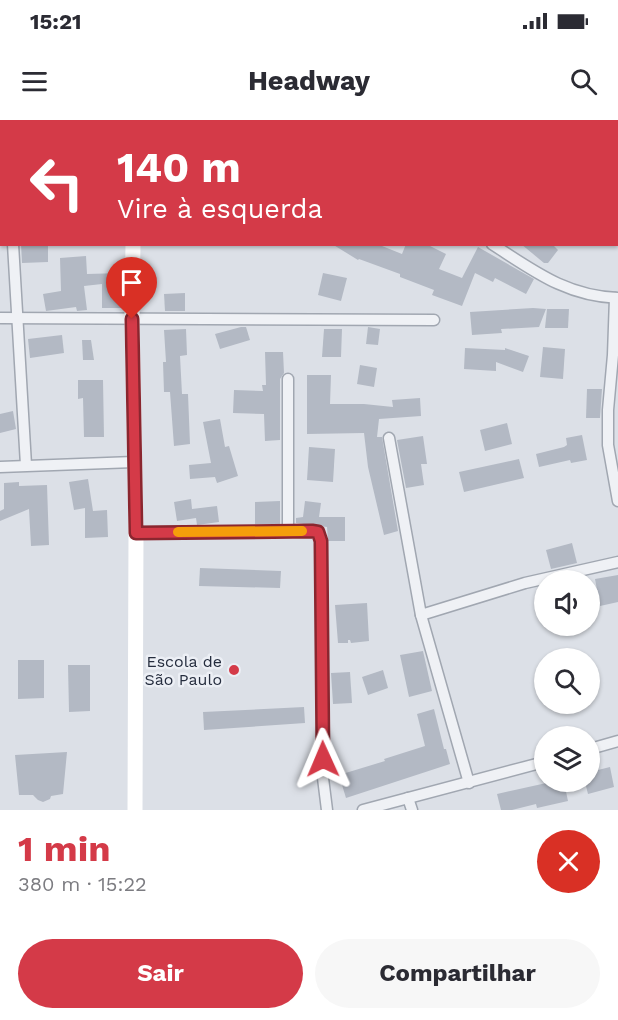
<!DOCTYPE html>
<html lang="pt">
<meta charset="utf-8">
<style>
:root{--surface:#fff;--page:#f7f7f7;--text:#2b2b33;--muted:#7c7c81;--accent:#d43a48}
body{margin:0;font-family:"Work Sans",sans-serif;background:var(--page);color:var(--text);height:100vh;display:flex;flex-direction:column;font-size:22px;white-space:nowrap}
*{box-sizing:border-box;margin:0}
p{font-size:20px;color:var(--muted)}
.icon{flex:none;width:33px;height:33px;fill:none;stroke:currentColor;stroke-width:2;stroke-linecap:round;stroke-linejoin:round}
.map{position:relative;height:690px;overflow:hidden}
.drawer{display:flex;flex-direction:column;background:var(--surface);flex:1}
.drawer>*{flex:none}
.top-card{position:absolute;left:0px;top:0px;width:618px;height:126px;box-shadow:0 2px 4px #0004;background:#d43a48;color:#fff;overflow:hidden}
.controls{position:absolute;left:534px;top:450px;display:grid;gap:12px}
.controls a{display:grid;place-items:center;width:66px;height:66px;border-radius:50%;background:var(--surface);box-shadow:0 2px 4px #0004;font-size:30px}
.pin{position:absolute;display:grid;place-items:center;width:51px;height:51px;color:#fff;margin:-62px -26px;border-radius:50% 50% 50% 0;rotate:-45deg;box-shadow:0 0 6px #0007}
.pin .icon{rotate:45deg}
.me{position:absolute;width:66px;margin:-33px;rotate:359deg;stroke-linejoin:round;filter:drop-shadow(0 0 4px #0008)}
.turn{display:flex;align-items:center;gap:21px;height:126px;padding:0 18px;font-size:27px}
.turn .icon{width:78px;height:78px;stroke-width:2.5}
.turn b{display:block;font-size:42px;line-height:51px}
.round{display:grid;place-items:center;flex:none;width:63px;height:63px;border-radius:32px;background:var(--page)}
.summary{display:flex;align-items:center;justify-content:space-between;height:102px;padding:0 18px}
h1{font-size:36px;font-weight:700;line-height:45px;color:var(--accent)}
.primary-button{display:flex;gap:12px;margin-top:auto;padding:12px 18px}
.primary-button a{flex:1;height:69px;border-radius:36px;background:var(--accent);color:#fff;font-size:24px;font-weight:700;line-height:69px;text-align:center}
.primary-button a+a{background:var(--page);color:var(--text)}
.status{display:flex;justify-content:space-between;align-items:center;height:42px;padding:0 30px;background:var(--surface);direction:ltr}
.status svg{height:16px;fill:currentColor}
header{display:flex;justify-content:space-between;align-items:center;height:78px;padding:0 18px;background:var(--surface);font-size:27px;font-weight:700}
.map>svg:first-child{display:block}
.building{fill:#b3b9c4}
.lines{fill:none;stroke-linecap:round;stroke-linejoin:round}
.street-casing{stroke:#a1a7b1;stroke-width:13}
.street{stroke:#eff1f5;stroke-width:10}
.secondary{stroke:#fff;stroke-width:15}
.route-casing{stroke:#8a262f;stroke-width:15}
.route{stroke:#d43a48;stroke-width:10}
.slow{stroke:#f59e0b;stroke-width:10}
.poi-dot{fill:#d43a48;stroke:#eceff5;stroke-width:2}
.labels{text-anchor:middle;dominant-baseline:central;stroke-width:5;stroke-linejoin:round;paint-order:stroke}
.poi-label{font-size:16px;fill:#252d3e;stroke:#eceff5;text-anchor:end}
</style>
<div class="status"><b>15:21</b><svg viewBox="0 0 49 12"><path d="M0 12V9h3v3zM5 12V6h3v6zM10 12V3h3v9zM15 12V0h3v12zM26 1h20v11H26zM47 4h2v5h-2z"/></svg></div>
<header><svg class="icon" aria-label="menu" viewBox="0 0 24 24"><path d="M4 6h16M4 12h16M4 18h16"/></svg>Headway<svg class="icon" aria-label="search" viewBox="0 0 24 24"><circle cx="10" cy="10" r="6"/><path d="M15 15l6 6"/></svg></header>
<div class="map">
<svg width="618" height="690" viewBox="0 0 618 690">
<rect width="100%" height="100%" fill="#dce0e7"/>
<!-- building -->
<g class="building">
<polygon points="21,124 48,124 48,142 22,143"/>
<polygon points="332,124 377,124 402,134 406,124 426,124 446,134 439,149 462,158 478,127 534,159 526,174 495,158 493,162 475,153 462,186 432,175 434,170 400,157 400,154 359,139 358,140"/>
<polygon points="521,124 552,124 558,130 548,143 544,143"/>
<polygon points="86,136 87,154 122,153 121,188 102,188 102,164 84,166 87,190 77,191 76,187 46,191 43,174 61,171 60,138"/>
<polygon points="323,153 347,158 341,181 318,175"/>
<polygon points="185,173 185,191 165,191 164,174"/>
<polygon points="533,188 546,189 539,207 501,209 502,213 472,215 470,192"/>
<polygon points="547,189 569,189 568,208 545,208"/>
<polygon points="241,207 246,207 250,220 220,229 215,214"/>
<polygon points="368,207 380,209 378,225 366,224"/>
<polygon points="186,209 187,235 180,236 182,274 188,274 190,324 174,326 170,272 164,272 163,242 166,242 164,210"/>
<polygon points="324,209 342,209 341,237 322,237"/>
<polygon points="62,215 64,233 30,238 28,219"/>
<polygon points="82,220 91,220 94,240 83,240"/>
<polygon points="543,227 565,229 563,259 540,257"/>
<polygon points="465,228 505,230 505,228 529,236 523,252 496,242 496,251 464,249"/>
<polygon points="265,232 283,232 284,253 280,259 280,320 265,321 264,294 233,293 234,270 263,271 262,265 266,265"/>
<polygon points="360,245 377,248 374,267 357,264"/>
<polygon points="307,255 331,255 330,284 364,284 393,287 392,280 420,278 421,296 379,299 377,317 382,317 398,411 384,415 368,347 364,313 307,314"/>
<polygon points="78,260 103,260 104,317 84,317 83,278 78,279"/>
<polygon points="587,269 602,269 600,298 586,298"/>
<polygon points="13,291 16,309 0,313 0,294"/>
<polygon points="220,299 225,327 229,326 238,356 217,363 215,357 190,359 189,345 211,343 203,302"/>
<polygon points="507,303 512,324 485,331 480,310"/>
<polygon points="582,315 587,340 571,343 570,340 539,347 536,334 564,327 567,325 566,318"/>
<polygon points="423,316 427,344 421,344 424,365 406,368 397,320"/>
<polygon points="309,327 335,329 333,362 307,360"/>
<polygon points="519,339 524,358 464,372 459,352"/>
<polygon points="88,359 93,391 107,390 108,417 85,418 85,388 74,390 69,362"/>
<polygon points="19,362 19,366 47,365 49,425 31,426 29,389 0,401 0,391 4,389 4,363"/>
<polygon points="191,379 192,389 217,386 219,402 197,405 196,398 177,401 174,382"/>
<polygon points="280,381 280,404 255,404 255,382"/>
<polygon points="305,381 321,383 319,397 345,397 345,421 328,421 327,407 296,403 296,398 303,397"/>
<polygon points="572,423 577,443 551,449 546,430"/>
<polygon points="200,448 281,451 280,468 199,466"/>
<polygon points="618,455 618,482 600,486 595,459"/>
<polygon points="367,483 369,521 351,523 350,520 348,520 348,523 338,523 335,485"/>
<polygon points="423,531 432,571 409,577 400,535"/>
<polygon points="18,540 44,540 44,578 18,579"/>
<polygon points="68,545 90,545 90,591 69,592"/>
<polygon points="383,550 388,568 368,575 362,557"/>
<polygon points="350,552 352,583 333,584 331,553"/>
<polygon points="304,587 305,603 204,610 203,592"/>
<polygon points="434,589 444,629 446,629 450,644 346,678 339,655 385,641 384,639 425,626 417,594"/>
<polygon points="67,632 63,674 51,676 50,679 43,682 38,680 33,675 19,675 15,635"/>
<polygon points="610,647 614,667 588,674 585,662 590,662 590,652"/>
<polygon points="551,662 564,662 568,681 537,688 536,684 512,690 501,690 497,674"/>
</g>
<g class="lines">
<!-- street casing -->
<g class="street-casing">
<g id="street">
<polyline points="8,0 8,2"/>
<polyline points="214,0 218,2"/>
<polyline points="407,0 445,2"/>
<polyline points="477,2 477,0"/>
<polyline points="616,22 618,23"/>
<polyline points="0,90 2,89"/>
<polyline points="13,124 26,345"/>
<path d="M492,124C534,151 566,176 618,178"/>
<polyline points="615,178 613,235 608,290 608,325 618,381"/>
<polyline points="0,198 434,200"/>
<polyline points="389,318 421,495 469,663"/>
<polyline points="0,347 134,342"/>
<polyline points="288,411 288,259"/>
<polyline points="136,413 312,411 318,412 321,421 323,658 327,690"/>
<polyline points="421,495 525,463 618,442"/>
<polyline points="590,629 618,621"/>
<polyline points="408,678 412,690"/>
<polyline points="363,690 544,642"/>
</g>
</g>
<!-- street -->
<use href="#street" class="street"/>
<!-- secondary -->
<g class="secondary">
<polyline points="133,0 133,2"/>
<polyline points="133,124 132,199 136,413 135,690"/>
</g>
</g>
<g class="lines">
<!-- route casing -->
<g class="route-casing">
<polyline id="route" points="132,199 136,413 312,411 318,412 321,421 323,639"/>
</g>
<!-- route -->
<use href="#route" class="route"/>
<!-- slow -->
<polyline class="slow" points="178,412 302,411"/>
</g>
<!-- markers -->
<circle class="poi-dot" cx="234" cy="550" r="6"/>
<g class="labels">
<!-- poi labels -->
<g class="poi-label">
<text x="222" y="541">Escola de<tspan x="222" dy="18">São Paulo</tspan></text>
</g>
</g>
</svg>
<div class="controls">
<a><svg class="icon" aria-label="sound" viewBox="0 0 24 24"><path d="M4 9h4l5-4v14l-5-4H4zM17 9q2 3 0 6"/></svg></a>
<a><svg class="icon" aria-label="search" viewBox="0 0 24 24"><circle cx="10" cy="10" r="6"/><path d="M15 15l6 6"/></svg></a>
<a><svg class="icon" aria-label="layers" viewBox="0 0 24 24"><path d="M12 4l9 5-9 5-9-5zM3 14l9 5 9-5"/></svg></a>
</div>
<div class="pin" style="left:132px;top:199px;background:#d93025"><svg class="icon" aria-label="arrive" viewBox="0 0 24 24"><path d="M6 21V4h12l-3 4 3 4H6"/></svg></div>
<svg class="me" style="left:323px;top:639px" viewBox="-20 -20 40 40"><path d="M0-17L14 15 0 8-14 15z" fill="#d43a48" stroke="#fff" stroke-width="4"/></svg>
<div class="top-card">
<div class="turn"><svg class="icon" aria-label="left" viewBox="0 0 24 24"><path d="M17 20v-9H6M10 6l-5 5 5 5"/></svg><div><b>140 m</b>Vire à esquerda</div></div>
</div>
</div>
<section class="drawer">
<div class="summary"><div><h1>1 min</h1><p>380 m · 15:22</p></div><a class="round" style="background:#d93025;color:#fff"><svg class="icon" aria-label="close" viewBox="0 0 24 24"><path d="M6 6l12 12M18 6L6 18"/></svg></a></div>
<div class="primary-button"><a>Sair</a><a>Compartilhar</a></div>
</section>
